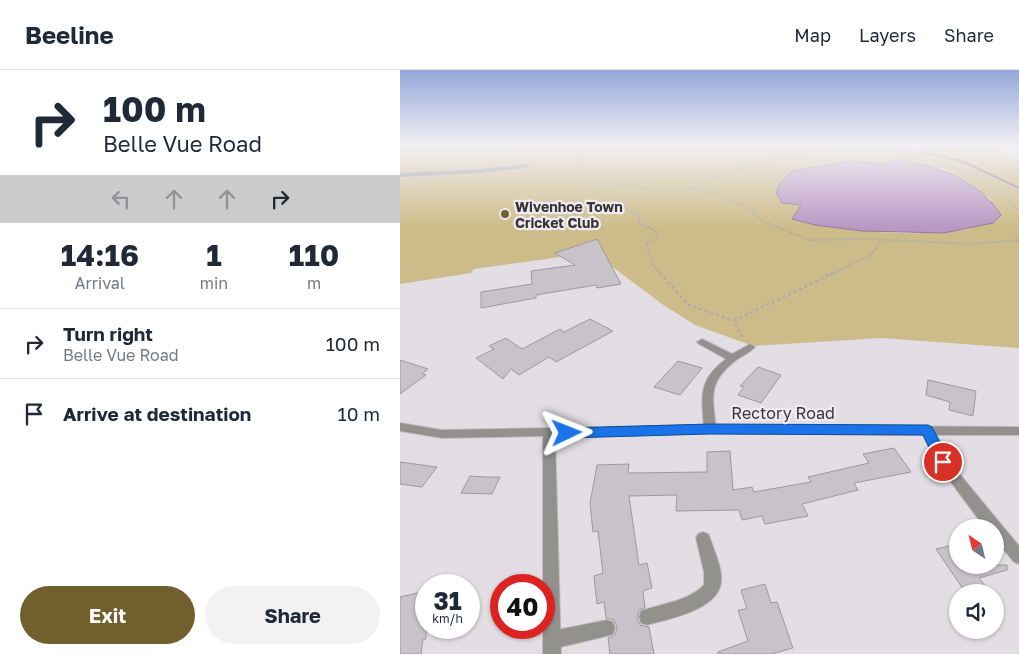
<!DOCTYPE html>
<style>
:root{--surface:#fff;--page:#f2f2f3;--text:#1f2937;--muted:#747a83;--line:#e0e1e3;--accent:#71602e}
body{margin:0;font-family:"Golos Text",sans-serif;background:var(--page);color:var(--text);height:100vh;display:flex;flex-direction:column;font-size:19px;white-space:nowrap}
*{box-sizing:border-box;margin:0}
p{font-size:16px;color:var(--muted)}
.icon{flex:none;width:28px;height:28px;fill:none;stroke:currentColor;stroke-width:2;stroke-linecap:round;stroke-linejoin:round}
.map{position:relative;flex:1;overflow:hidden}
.details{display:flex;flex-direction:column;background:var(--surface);width:400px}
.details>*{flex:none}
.top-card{background:#fff;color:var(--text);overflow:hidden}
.needle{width:32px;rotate:325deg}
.tools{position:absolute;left:549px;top:449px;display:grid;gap:10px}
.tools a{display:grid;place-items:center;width:55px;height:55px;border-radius:50%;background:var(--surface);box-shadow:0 1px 4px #0004;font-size:25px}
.speed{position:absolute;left:15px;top:504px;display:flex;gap:10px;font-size:25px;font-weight:700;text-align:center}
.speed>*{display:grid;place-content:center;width:65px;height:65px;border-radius:50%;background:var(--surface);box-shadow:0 1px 4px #0004;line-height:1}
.speed small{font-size:12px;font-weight:400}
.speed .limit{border:8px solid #d22;background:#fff;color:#111}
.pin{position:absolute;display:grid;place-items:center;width:42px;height:42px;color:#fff;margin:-21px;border:2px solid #fff;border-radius:50%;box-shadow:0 1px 5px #0007}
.me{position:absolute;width:55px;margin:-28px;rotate:88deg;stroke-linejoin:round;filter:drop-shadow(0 0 4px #0008)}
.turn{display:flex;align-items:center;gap:18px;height:105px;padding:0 20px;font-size:22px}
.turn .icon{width:65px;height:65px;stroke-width:2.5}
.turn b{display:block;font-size:35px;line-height:42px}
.lanes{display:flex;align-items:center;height:48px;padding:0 20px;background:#0003;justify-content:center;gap:25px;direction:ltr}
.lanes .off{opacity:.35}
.eta{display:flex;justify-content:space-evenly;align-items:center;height:85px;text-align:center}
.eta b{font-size:30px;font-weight:700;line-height:35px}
.cta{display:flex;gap:10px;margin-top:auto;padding:10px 20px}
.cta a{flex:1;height:58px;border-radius:30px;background:var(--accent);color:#fff;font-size:20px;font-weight:700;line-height:58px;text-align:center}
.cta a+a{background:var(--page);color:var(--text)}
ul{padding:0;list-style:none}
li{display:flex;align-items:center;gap:15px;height:70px;padding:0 20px;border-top:1px solid var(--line)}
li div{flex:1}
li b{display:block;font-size:19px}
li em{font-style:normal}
header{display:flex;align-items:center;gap:30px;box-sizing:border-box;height:70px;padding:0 25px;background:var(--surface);border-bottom:1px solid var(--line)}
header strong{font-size:24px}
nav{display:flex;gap:28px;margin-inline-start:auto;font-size:18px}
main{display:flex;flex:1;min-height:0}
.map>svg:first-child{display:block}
.green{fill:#cdbc89;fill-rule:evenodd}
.water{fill:#ba97c4;stroke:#927a9a}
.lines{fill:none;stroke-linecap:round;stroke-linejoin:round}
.stream{fill:#927a9a;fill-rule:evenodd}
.building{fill:#c7c3c9;stroke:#9d999e}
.service-casing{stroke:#c0bcc1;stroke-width:2}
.minor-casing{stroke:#c0bcc1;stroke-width:2}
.tertiary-casing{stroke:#c0bcc1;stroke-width:2}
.path-far1{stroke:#aeabb0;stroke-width:2;stroke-dasharray:2 2;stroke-linecap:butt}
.path{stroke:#aeabb0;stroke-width:2.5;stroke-dasharray:3 3;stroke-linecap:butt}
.service{fill:#92918e;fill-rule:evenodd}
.minor{fill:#92918e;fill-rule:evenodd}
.tertiary{fill:#92918e;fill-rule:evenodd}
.route{fill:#1a73e8;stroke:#114b97}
.poi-dot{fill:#71602e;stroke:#f0ebf1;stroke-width:2}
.labels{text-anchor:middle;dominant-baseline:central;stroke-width:4.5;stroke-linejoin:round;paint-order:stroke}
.far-poi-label{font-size:14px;font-weight:bold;fill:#363537;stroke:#f0ebf1;text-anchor:start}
.street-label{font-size:16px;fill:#363537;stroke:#f0ebf1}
</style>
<header>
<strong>Beeline</strong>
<nav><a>Map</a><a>Layers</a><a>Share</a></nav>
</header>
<main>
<section class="details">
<div class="top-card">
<div class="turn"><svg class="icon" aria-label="right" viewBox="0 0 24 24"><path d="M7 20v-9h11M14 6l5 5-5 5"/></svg><div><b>100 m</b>Belle Vue Road</div></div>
<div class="lanes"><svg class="icon off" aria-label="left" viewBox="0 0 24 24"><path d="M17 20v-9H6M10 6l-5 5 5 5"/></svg><svg class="icon off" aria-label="ahead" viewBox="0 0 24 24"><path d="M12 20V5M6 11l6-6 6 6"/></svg><svg class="icon off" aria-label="ahead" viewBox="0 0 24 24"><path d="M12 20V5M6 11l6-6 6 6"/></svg><svg class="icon" aria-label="right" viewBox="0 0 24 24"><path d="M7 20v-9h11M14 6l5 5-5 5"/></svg></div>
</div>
<div class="eta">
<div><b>14:16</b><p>Arrival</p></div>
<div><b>1</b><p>min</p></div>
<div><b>110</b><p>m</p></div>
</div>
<ul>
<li><svg class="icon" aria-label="right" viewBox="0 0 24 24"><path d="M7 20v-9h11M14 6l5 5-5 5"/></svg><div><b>Turn right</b><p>Belle Vue Road</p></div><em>100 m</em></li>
<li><svg class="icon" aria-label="arrive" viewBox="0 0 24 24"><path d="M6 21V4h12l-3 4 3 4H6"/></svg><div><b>Arrive at destination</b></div><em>10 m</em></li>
</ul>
<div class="cta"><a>Exit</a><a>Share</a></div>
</section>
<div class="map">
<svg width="619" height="584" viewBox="0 0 619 584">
<rect width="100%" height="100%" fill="#e2dee4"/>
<!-- green -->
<path class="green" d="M0,76H608L602,84L619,90V278L481,268L353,276L295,255L262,234L206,192L197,182L74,199L71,203L0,214ZM497,90L544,99L592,130L569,159C517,168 444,162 392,149L401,135L450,91L484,94Z"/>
<!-- water -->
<path class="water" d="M497,90C535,94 580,111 601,145L593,153L544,163L463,161L415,155L392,149L401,135L382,133L376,123L380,114L392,101L450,91L484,94Z"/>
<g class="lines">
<!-- stream -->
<polygon class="stream" points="492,76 496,76 565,91 619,117 619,119 563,93"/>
</g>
<!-- building -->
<g class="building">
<polygon points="197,169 221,214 197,218 196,215 136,225 136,228 81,238 81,222 132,214 131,201 175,195 155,183"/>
<polygon points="190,249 213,261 156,292 149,287 119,305 111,299 103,309 76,288 94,279 89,276 106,268 122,279 160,259 164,262"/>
<polygon points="0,290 28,299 22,304 26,305 0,324"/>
<polygon points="278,291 302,298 280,325 254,317"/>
<polygon points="358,297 381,305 361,333 338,325 344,317 340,316"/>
<polygon points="528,310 576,321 573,346 549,340 550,332 526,325"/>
<polygon points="494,378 511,402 454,413 458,420 402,434 408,446 365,454 362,446 342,450 339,440 276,441 277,425 229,426 239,495 247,493 252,518 243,521 245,538 239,540 237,548 240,555 249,557 254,584 210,584 208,568 215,565 217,557 214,550 206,548 204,532 197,534 194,506 203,503 198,461 193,462 190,433 197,395 229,394 228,403 307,402 307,382 330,381 333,420 352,417 354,422 411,412 408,407 469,393 463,384"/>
<polygon points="0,392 37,397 22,417 0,414"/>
<polygon points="70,406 85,407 100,407 92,424 61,423"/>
<polygon points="558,474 558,495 607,495 607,500 579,508 590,522 565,522 536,479"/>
<polygon points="365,514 371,533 377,532 393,578 371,584 318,584 318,582 348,571 338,540 347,539 341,520"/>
<polygon points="26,521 26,569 23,569 21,584 0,584 0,527"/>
</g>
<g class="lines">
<!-- service casing -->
<g class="service-casing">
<g id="service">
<polygon points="128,94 130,97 82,103 0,107 0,103 82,99"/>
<path d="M303,462L308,464L310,468C314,481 323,499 321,513C317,540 269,549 247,555L241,553L239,547L241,541C263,533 287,532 304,515V502L296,468L298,464Z"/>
<polygon points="207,550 213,552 215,558 213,564 207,566 152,579 146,576 143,570 146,564 152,561"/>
</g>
</g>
<!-- minor casing -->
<g class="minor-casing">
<g id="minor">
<path d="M302,269L332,284L350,274L355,277C349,283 342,286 335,291C307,313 313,327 316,359L314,362H306L304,359C302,326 297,311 326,289L299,274L297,272Z"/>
<polygon points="149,359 153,360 155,363 161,584 143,584 143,363 145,360"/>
</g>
</g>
<!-- tertiary casing -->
<g class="tertiary-casing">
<polygon id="tertiary" points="0,353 42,360 310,355 619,357 619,365 535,365 548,390 619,476 619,494 614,492 595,469 595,458 585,458 539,396 523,365 310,363 42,368 0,361"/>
</g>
<!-- path-far1 -->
<g class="path-far1">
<polyline points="170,76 300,76"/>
<polyline points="177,77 182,85 183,100 193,111 271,121 295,118 331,129 343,135 365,152 409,170 470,169 568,174 619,170"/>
<path d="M468,77C509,86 555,92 591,114C602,121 609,133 619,141"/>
<polyline points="0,79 80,76"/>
<polyline points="194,111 205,125 215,128 228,140 239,144 239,153 256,161 258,166 247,175 253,195 262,205"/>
<polyline points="295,117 308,109 377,88 470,77"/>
<polyline points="430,205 471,185 481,170"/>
</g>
<!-- path -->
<g class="path">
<polyline points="260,203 289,235 334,251"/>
<polyline points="342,267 334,251 433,203"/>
</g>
<!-- service -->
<use href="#service" class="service"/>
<!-- minor -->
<use href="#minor" class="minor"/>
<!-- tertiary -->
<use href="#tertiary" class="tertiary"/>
</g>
<!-- sky -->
<linearGradient id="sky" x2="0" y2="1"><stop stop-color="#95a8da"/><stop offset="0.48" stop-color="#f2f0f3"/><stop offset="1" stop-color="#f2f0f3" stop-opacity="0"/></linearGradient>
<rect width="619" height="158" fill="url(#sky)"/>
<!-- route -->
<polygon class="route" points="310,354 528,355 532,357 551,392 548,396 543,398 538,396 523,365 310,364 167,368 162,366 160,363 162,360 167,358"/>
<!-- markers -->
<circle class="poi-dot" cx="105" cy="144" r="5"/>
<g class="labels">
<!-- far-poi labels -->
<g class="far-poi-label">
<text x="115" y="136">Wivenhoe Town<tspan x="115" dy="16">Cricket Club</tspan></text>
</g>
<!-- street labels -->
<g class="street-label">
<text x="383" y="343">Rectory Road</text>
</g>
</g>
</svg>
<div class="tools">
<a><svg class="needle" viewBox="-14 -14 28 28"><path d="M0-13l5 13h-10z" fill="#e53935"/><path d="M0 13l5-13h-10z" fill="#747a83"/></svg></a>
<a><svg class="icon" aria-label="sound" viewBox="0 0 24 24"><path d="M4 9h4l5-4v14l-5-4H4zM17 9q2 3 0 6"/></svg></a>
</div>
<div class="speed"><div>31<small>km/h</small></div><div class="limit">40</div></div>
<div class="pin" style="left:543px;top:392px;background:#d93025"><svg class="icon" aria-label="arrive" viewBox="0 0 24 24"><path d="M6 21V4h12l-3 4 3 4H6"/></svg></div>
<svg class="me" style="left:167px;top:363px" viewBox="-20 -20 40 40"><path d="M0-17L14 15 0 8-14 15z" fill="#1a73e8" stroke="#fff" stroke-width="4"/></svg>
</div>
</main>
